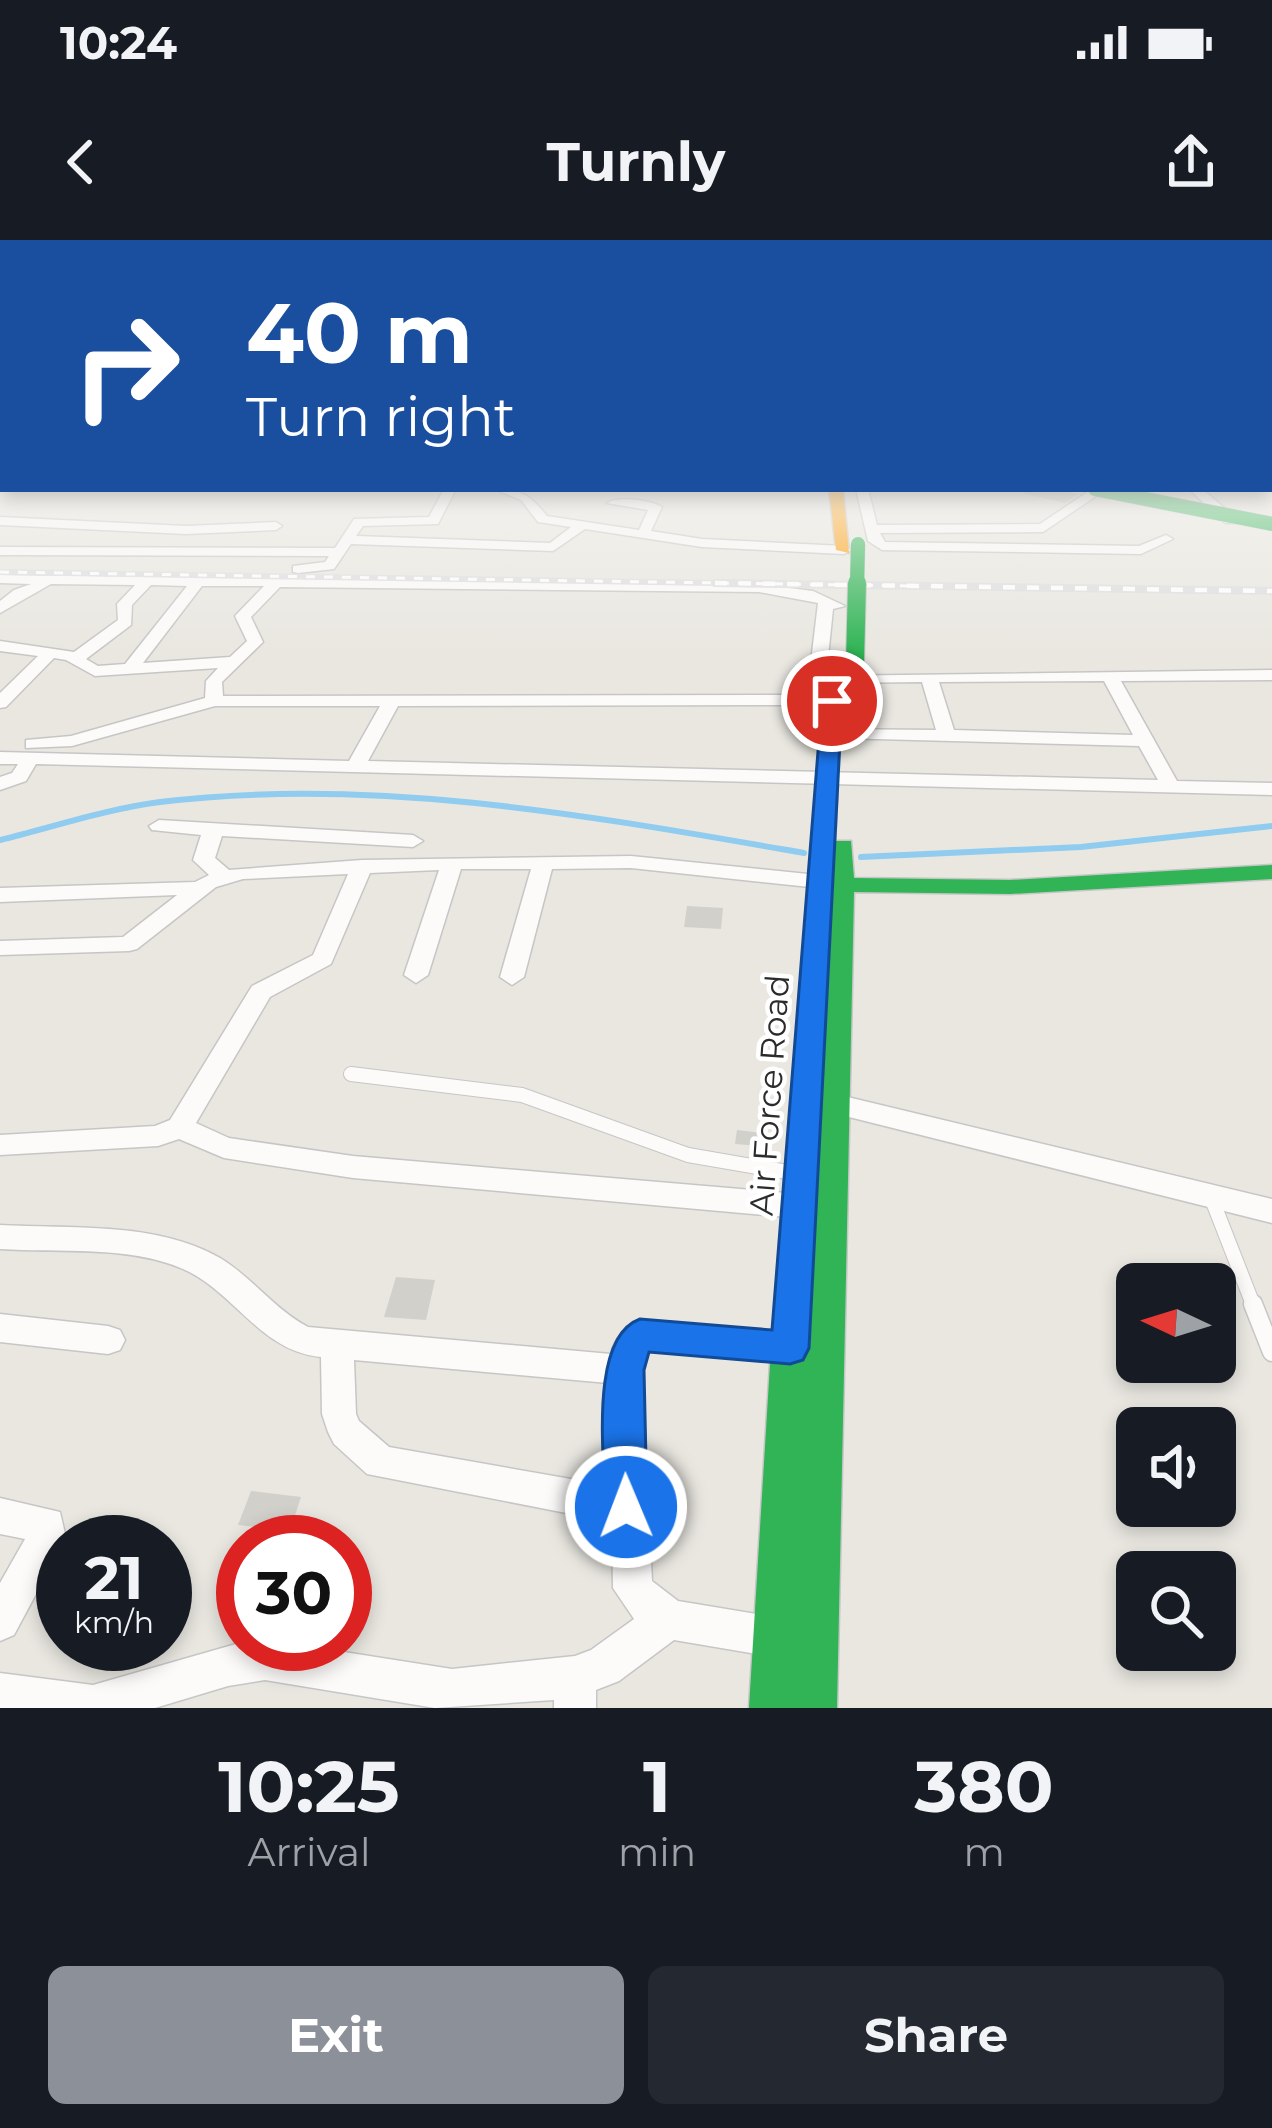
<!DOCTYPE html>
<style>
:root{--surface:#171b24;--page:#242831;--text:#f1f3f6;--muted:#9ea1a6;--accent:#8c9099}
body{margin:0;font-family:Montserrat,sans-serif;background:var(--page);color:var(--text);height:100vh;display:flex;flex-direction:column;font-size:45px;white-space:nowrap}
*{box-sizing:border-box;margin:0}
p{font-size:39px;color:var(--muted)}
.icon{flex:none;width:66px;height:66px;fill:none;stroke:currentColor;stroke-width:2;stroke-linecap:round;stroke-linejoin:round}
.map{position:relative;height:1468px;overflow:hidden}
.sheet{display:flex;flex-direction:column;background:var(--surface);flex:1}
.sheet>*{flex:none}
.top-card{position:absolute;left:0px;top:0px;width:1272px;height:252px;box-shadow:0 6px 18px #0003;background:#1a4fa0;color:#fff;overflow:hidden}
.needle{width:78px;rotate:274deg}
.controls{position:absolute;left:1116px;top:1023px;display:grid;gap:24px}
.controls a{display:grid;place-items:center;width:120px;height:120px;border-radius:18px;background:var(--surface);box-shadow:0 6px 18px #0003;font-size:60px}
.speed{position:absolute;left:36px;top:1275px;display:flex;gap:24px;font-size:60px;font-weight:700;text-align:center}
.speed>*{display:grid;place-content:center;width:156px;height:156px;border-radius:50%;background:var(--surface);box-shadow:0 6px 18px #0003;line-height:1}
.speed small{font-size:30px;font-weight:400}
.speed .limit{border:18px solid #d22;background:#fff;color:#111}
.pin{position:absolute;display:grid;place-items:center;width:102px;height:102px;color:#fff;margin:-51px;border:6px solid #fff;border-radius:50%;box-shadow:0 3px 12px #0007}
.me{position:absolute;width:132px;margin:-66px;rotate:359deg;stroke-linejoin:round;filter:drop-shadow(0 0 9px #0008)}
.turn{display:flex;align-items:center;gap:42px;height:252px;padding:0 48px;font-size:54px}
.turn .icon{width:156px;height:156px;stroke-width:2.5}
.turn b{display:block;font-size:84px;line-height:102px}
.eta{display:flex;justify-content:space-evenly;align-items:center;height:204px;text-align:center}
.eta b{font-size:72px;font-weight:700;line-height:84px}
.action{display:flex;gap:24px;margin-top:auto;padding:24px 48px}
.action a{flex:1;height:138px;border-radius:18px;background:var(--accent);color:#fff;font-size:48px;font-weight:700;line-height:138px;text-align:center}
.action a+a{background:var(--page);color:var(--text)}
.status{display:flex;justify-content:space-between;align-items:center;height:84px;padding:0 60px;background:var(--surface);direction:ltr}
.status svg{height:33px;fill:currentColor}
header{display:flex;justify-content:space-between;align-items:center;height:156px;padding:0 48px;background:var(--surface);font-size:54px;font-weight:700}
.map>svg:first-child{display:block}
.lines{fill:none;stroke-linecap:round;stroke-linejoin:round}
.stream{stroke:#8fccef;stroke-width:6}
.building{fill:#d2d0cb}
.lane-far1-casing{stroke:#c6c6c6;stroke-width:16}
.lane-casing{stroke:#c6c6c6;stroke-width:21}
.street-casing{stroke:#c6c6c6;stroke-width:3}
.fast-casing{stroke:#c6c6c6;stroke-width:3}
.slow-casing{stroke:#c6c6c6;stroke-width:3}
.lane-far1{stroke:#fcfbfa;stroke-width:14}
.lane{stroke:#fcfbfa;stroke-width:18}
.street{fill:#fcfbfa;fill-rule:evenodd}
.fast{fill:#30b455;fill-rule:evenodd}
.slow{fill:#ff9f0a;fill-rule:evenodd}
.rail-far1-casing{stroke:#dddedf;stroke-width:6}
.rail-casing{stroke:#dddedf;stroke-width:8}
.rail-far1{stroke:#fff;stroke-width:3;stroke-dasharray:9;stroke-linecap:butt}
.rail{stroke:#fff;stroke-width:4.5;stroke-dasharray:12;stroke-linecap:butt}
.fast-bridge-far1-casing{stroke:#c6c6c6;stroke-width:15;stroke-linecap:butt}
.fast-bridge-casing{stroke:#c6c6c6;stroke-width:20;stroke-linecap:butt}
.fast-bridge-far1{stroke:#30b455;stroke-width:14}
.fast-bridge{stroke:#30b455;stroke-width:18}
.route{fill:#1a73e8;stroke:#114b97;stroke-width:3}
.labels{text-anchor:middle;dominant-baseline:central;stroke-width:9;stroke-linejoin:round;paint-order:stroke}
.street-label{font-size:33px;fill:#2b2b2b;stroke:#fff}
</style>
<div class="status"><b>10:24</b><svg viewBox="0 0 49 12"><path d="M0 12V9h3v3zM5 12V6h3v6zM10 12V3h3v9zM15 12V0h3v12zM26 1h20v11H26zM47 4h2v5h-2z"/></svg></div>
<header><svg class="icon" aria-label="back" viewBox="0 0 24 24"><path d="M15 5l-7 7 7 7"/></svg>Turnly<svg class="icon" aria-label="share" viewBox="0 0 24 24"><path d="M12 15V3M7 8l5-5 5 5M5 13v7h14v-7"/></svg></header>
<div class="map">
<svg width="1272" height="1468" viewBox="0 0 1272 1468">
<rect width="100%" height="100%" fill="#e9e7e0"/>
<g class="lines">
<!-- stream -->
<g class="stream">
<path d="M0,600C53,587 106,569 160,562C375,536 592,576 804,613"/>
<polyline points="861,617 1081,607 1272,586"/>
</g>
</g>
<!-- building -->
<g class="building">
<polygon points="1029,249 1054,249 1078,254 1065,263 1022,253"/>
<polygon points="687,666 723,668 721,689 684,687"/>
<polygon points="737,890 762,893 761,906 735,904"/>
<polygon points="396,1037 435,1040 426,1080 384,1077"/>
<polygon points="251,1251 301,1257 290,1291 238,1285"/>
</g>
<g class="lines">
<!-- lane-far1 casing -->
<g class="lane-far1-casing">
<g id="lane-far1">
<polyline points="351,834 522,855 688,915 793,933"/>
<polyline points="1211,957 1254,1067"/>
</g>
</g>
<!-- lane casing -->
<g class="lane-casing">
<polyline id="lane" points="1253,1064 1272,1112"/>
</g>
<!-- street casing -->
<g class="street-casing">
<g id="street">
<rect x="1269" y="224" width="3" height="6"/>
<path d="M444,249H456L438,284L363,286L356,296L550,303L571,287L538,282L521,260L494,249C521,249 530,255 547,276L639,290L648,270L607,263C619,256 650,260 662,267L651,291L702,299L844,306L851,310L844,314L702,307L585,289L553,311L351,304L334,329L298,333L293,332V326L325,322L329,316L0,315V307L335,308L354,279L429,277Z"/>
<polygon points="856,249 868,249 877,285 1040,284 1092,249 1102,252 1043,292 880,293 885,302 1139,306 1166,295 1173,299 1141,314 882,310 868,301"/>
<polygon points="1189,249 1202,249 1235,277 1235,283 1225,283"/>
<polygon points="0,277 186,286 276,282 282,286 276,290 186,294 0,285"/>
<path d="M0,335L759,344L813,351L845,366L833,369L826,436L1272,430V440L1121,441L1177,541L1272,543V555L36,524L26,541L0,550V537L12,533L18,524H0V512L349,521L380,466H215L72,506L26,508V500L71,496L205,458L206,441L218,428L95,436L66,420L54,418L6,467L0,468V453L38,416L0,411V401L74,412L118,380L117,364L135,345L51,344L0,373V361L14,350L31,344L0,343ZM151,345L187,346L125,424L98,426L86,419L131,385L132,365ZM202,346H264L235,376L247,401L230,417L143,423ZM280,347L759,352L818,363L807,455L223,456L222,442L263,402L251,377ZM826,439L833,443L922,442L936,490L825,489L821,486ZM1104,441L1133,495L954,490L939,442ZM806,465L803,488L831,505L837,504L838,498L1139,506L1158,540L368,521L398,466Z"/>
<polygon points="159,580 413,595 423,601 413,607 222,596 215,618 229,630 362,620 631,616 827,636 830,641 827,646 819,648 631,628 552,629 524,737 512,745 500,737 531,629 461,629 428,735 416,743 404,735 439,630 370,633 331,724 270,757 196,883 229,898 353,916 798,954 809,958 813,966 809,974 798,978 353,938 224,918 179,899 158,906 0,915 0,895 155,886 170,880 252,746 313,715 348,634 243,639 216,647 137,709 129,711 0,715 0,701 123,697 177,655 0,662 0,648 195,642 209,635 193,620 201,595 152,590 149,586"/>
<polygon points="835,854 1272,959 1272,983 825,871 821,864 825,857"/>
<path d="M0,985C71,989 155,981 220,1018C252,1037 274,1069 308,1087L611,1114C615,1097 625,1087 641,1082L790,1094L802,1098L807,1108L802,1118L790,1122L648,1111L642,1130L652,1341L678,1361L775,1377L789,1383L795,1397L789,1411L775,1417L674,1400L619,1441L596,1450V1468H554V1460L435,1468L265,1440L228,1446L155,1468H0V1433L93,1445L243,1402L293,1404L452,1429L575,1416L591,1410L634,1379L613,1348L612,1282L367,1234L334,1204L328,1192L322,1174L321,1117C260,1111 235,1052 183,1029C129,1005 58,1013 0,1009ZM354,1120L608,1143L611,1246L389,1207L359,1181L356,1174Z"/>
<polygon points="0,1074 108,1086 120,1090 125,1100 120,1110 108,1114 0,1102"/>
<polygon points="0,1258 60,1272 66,1298 14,1395 0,1401 0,1343 25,1299 0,1294"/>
</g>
</g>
<!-- fast casing -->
<g class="fast-casing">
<g id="fast">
<rect x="0" y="216" width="3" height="8"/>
<polygon points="835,417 844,422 835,601 851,601 854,638 1010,640 1272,625 1272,639 1010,654 854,652 837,1468 749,1468 771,1108 826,422"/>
</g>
</g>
<!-- slow casing -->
<g class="slow-casing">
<polygon id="slow" points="829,249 843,249 849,313 836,310"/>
</g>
<!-- lane-far1 -->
<use href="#lane-far1" class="lane-far1"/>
<!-- lane -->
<use href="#lane" class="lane"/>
<!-- street -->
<use href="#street" class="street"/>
<!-- fast -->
<use href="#fast" class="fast"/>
<!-- slow -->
<use href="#slow" class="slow"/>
<!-- rail-far1 casing -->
<g class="rail-far1-casing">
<polyline id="rail-far1" points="0,332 916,346"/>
</g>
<!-- rail casing -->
<g class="rail-casing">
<polyline id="rail" points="715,343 1272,351"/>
</g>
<!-- rail-far1 -->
<use href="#rail-far1" class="rail-far1"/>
<!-- rail -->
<use href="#rail" class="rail"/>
<!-- fast-bridge-far1 casing -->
<g class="fast-bridge-far1-casing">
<g id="fast-bridge-far1">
<polyline points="1095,249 1272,284"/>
<polyline points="857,346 858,304"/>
</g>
</g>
<!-- fast-bridge casing -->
<g class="fast-bridge-casing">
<polyline id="fast-bridge" points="855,423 857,343"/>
</g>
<!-- fast-bridge-far1 -->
<use href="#fast-bridge-far1" class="fast-bridge-far1"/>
<!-- fast-bridge -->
<use href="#fast-bridge" class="fast-bridge"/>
</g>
<!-- sky -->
<linearGradient id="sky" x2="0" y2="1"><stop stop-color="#84beeb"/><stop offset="0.5" stop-color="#f5f4f1"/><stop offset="1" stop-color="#f5f4f1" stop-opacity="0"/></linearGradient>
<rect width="1272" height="413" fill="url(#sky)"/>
<!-- route -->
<path class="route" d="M832,455L842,461L809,1108L803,1120L790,1124L649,1112L644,1130L647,1267L641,1282L626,1288L611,1282L605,1267C605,1219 588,1098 640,1079L772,1090L822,461Z"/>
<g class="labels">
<!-- street labels -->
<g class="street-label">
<text transform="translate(769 855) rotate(-86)">Air Force Road</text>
</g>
</g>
</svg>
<div class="controls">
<a><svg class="needle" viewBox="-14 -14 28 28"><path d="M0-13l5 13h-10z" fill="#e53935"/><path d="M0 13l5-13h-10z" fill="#9ea1a6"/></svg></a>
<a><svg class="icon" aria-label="sound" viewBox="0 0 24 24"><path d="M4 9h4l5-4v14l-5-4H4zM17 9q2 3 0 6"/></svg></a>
<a><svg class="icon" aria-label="search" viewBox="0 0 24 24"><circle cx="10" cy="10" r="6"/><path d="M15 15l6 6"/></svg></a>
</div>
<div class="speed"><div>21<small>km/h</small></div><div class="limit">30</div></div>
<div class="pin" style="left:832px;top:461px;background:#d93025"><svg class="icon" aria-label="arrive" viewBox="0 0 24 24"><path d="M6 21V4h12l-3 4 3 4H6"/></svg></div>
<svg class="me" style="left:626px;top:1267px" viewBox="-20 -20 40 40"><circle r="17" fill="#1a73e8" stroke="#fff" stroke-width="3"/><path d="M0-11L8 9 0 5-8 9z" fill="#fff"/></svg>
<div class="top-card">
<div class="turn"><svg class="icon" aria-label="right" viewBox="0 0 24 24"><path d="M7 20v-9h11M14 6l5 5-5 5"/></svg><div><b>40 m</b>Turn right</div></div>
</div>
</div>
<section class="sheet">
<div class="eta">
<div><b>10:25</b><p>Arrival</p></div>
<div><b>1</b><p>min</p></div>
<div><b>380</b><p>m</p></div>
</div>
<div class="action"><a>Exit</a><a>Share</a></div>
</section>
